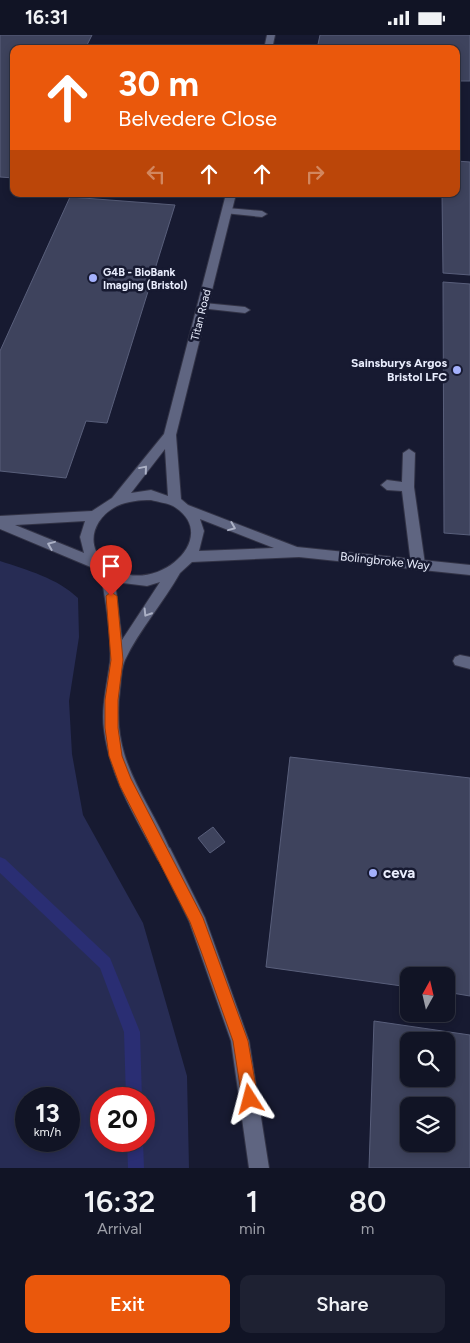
<!DOCTYPE html>
<style>
:root{--surface:#111425;--page:#1e2132;--text:#f1f3f6;--muted:#9c9ea7;--line:#303342;--accent:#ea580c}
body{margin:0;font-family:Figtree,sans-serif;background:var(--page);color:var(--text);height:100vh;display:flex;flex-direction:column;font-size:19px;white-space:nowrap}
*{box-sizing:border-box;margin:0}
p{font-size:16px;color:var(--muted)}
.icon{flex:none;width:28px;height:28px;fill:none;stroke:currentColor;stroke-width:2;stroke-linecap:round;stroke-linejoin:round}
.map{position:relative;height:1133px;overflow:hidden}
.details{display:flex;flex-direction:column;background:var(--surface);flex:1}
.details>*{flex:none}
.top-card{position:absolute;left:10px;top:10px;width:450px;height:152px;border-radius:10px;box-shadow:0 2px 8px #0003,0 0 0 1px var(--line);background:#ea580c;color:#fff;overflow:hidden}
.needle{width:32px;rotate:8deg}
.buttons{position:absolute;left:400px;top:932px;display:grid;gap:10px}
.buttons a{display:grid;place-items:center;width:55px;height:55px;border-radius:10px;background:var(--surface);box-shadow:0 2px 8px #0003,0 0 0 1px var(--line);font-size:25px}
.speed{position:absolute;left:15px;top:1052px;display:flex;gap:10px;font-size:25px;font-weight:700;text-align:center}
.speed>*{display:grid;place-content:center;width:65px;height:65px;border-radius:50%;background:var(--surface);box-shadow:0 2px 8px #0003,0 0 0 1px var(--line);line-height:1}
.speed small{font-size:12px;font-weight:400}
.speed .limit{border:8px solid #d22;background:#fff;color:#111}
.pin{position:absolute;display:grid;place-items:center;width:42px;height:42px;color:#fff;margin:-51px -21px;border-radius:50% 50% 50% 0;rotate:-45deg;box-shadow:0 0 5px #0007}
.pin .icon{rotate:45deg}
.me{position:absolute;width:55px;margin:-28px;rotate:351deg;stroke-linejoin:round;filter:drop-shadow(0 0 4px #0008)}
.turn{display:flex;align-items:center;gap:18px;height:105px;padding:0 25px;font-size:22px}
.turn .icon{width:65px;height:65px;stroke-width:2.5}
.turn b{display:block;font-size:35px;line-height:42px}
.lanes{display:flex;align-items:center;height:48px;padding:0 25px;background:#0003;justify-content:center;gap:25px;direction:ltr}
.lanes .off{opacity:.35}
.eta{display:flex;justify-content:space-evenly;align-items:center;height:85px;text-align:center}
.eta b{font-size:30px;font-weight:600;line-height:35px}
.cta{display:flex;gap:10px;margin-top:auto;padding:10px 25px}
.cta a{flex:1;height:58px;border-radius:10px;background:var(--accent);color:#fff;font-size:20px;font-weight:600;line-height:58px;text-align:center}
.cta a+a{background:var(--page);color:var(--text)}
.status{display:flex;justify-content:space-between;align-items:center;height:35px;padding:0 25px;background:var(--surface);direction:ltr}
.status svg{height:14px;fill:currentColor}
.map>svg:first-child{display:block}
.green{fill:#272c54;fill-rule:evenodd}
.lines{fill:none;stroke-linecap:round;stroke-linejoin:round}
.stream{fill:#2a2e73;fill-rule:evenodd}
.building{fill:#3e435d;stroke:#595f7b;fill-rule:evenodd}
.service-casing{stroke:#323346;stroke-width:2}
.minor-casing{stroke:#323346;stroke-width:2}
.service{fill:#5f6581;fill-rule:evenodd}
.minor{fill:#5f6581;fill-rule:evenodd}
.oneway{stroke:#abb0c5}
.route{fill:#ea580c;stroke:#983908}
.poi-dot{fill:#a4b1fc;stroke:#171a31;stroke-width:2}
.labels{text-anchor:middle;dominant-baseline:central;stroke-width:5;stroke-linejoin:round;paint-order:stroke}
.far-poi-label{font-size:11px;font-weight:bold;fill:#e9edfd;stroke:#171a31;text-anchor:start}
.far-street-label{font-size:11px;fill:#e9edfd;stroke:#171a31}
.poi-label{font-size:12px;font-weight:bold;fill:#e9edfd;stroke:#171a31;text-anchor:end}
.street-label{font-size:12px;fill:#e9edfd;stroke:#171a31}
.near-poi-label{font-size:15px;font-weight:bold;fill:#e9edfd;stroke:#171a31;text-anchor:start}
</style>
<div class="status"><b>16:31</b><svg viewBox="0 0 49 12"><path d="M0 12V9h3v3zM5 12V6h3v6zM10 12V3h3v9zM15 12V0h3v12zM26 1h20v11H26zM47 4h2v5h-2z"/></svg></div>
<div class="map">
<svg width="470" height="1133" viewBox="0 0 470 1133">
<rect width="100%" height="100%" fill="#171a31"/>
<!-- green -->
<path class="green" d="M0,526C27,535 57,543 78,563L79,602L69,666L72,719L83,780L143,888L187,1041L189,1133H0ZM26,1064H69V1106H26ZM101,1064H144V1106H101Z"/>
<g class="lines">
<!-- stream -->
<g class="stream">
<polygon points="0,822 5,824 110,923 140,997 142,1064 126,1064 124,997 100,933 0,838"/>
<polygon points="127,1106 143,1106 144,1133 128,1133"/>
</g>
</g>
<!-- building -->
<g class="building">
<polygon points="0,0 92,0 85,14 14,14 14,143 0,142"/>
<polygon points="320,0 470,0 470,46 456,46 456,14 317,14"/>
<polygon points="456,126 470,127 470,240 443,238 442,159 456,159"/>
<polygon points="70,162 175,170 107,388 86,386 66,443 0,436 0,316"/>
<polygon points="443,247 470,249 470,500 444,498"/>
<polygon points="290,722 470,743 470,961 446,957 446,941 409,941 409,952 266,932"/>
<polygon points="213,792 225,807 210,818 198,803"/>
<path d="M374,986L470,1000V1133H369ZM409,1006H446V1044H409ZM409,1071H446V1109H409Z"/>
</g>
<g class="lines">
<!-- service casing -->
<g class="service-casing">
<g id="service">
<polygon points="227,173 262,176 267,179 262,182 224,178 224,174"/>
<polygon points="204,268 245,272 250,275 245,278 200,273 199,271"/>
<polygon points="409,414 415,418 414,452 425,529 418,534 411,529 402,456 387,455 381,450 387,445 402,447 403,418"/>
<polygon points="460,620 470,622 470,634 455,630 453,626 455,622"/>
<polygon points="164,811 170,813 205,883 249,1006 269,1133 249,1133 231,1006 189,886 156,819 158,813"/>
</g>
</g>
<!-- minor casing -->
<g class="minor-casing">
<g id="minor">
<polygon points="267,0 275,0 272,14 264,14"/>
<path d="M226,159H236L176,400L181,464L188,470L297,512L470,530V540L299,522L192,527L180,538C164,567 139,595 125,625C121,634 121,646 120,655C110,726 147,760 172,819L170,825L164,827L158,825C136,783 110,743 104,695C101,672 107,650 110,627C112,602 105,564 101,539L93,533L0,494V481L92,476L112,463L164,399ZM165,414L168,461L151,455L131,458ZM151,465C158,467 167,468 173,471C227,503 147,569 104,527C84,508 95,482 117,471C128,466 140,465 151,465ZM200,484L274,513L199,516L204,496ZM85,486L80,502L84,518L15,490ZM115,547L147,551L160,547L122,605Z"/>
</g>
</g>
<!-- service -->
<use href="#service" class="service"/>
<!-- minor -->
<use href="#minor" class="minor"/>
</g>
<!-- one-way arrows -->
<defs><path id="oneway-chevron" d="M-2-3.5L2.5 0L-2 3.5" fill="none" stroke-width="1.6" stroke-linecap="round" stroke-linejoin="round" transform="scale(1.25)"/></defs>
<g class="oneway">
<use href="#oneway-chevron" transform="translate(144 434) rotate(-50)"/>
<use href="#oneway-chevron" transform="translate(232 492) rotate(22)"/>
<use href="#oneway-chevron" transform="translate(51 510) rotate(-158)"/>
<use href="#oneway-chevron" transform="translate(147 578) rotate(122)"/>
</g>
<!-- route -->
<polygon class="route" points="111,557 117,561 123,625 118,665 118,693 122,721 131,744 203,883 248,1006 258,1064 255,1070 250,1072 244,1070 242,1064 233,1006 201,916 190,887 120,751 109,721 105,693 105,665 111,625 106,561"/>
<!-- markers -->
<g class="poi-dot">
<circle cx="93" cy="243" r="5"/>
<circle cx="457" cy="335" r="5"/>
<circle cx="373" cy="838" r="5"/>
</g>
<g class="labels">
<!-- far-poi labels -->
<g class="far-poi-label">
<text x="103" y="237">G4B - BioBank<tspan x="103" dy="13">Imaging (Bristol)</tspan></text>
</g>
<!-- far-street labels -->
<g class="far-street-label">
<text transform="translate(201 280) rotate(-76)">Titan Road</text>
</g>
<!-- poi labels -->
<g class="poi-label">
<text x="447" y="328">Sainsburys Argos<tspan x="447" dy="14">Bristol LFC</tspan></text>
</g>
<!-- street labels -->
<g class="street-label">
<text transform="translate(385 526) rotate(6)">Bolingbroke Way</text>
</g>
<!-- near-poi labels -->
<g class="near-poi-label">
<text x="383" y="838">ceva</text>
</g>
</g>
</svg>
<div class="buttons">
<a><svg class="needle" viewBox="-14 -14 28 28"><path d="M0-13l5 13h-10z" fill="#e53935"/><path d="M0 13l5-13h-10z" fill="#9c9ea7"/></svg></a>
<a><svg class="icon" aria-label="search" viewBox="0 0 24 24"><circle cx="10" cy="10" r="6"/><path d="M15 15l6 6"/></svg></a>
<a><svg class="icon" aria-label="layers" viewBox="0 0 24 24"><path d="M12 4l9 5-9 5-9-5zM3 14l9 5 9-5"/></svg></a>
</div>
<div class="speed"><div>13<small>km/h</small></div><div class="limit">20</div></div>
<div class="pin" style="left:111px;top:561px;background:#d93025"><svg class="icon" aria-label="arrive" viewBox="0 0 24 24"><path d="M6 21V4h12l-3 4 3 4H6"/></svg></div>
<svg class="me" style="left:250px;top:1064px" viewBox="-20 -20 40 40"><path d="M0-17L14 15 0 8-14 15z" fill="#ea580c" stroke="#fff" stroke-width="4"/></svg>
<div class="top-card">
<div class="turn"><svg class="icon" aria-label="ahead" viewBox="0 0 24 24"><path d="M12 20V5M6 11l6-6 6 6"/></svg><div><b>30 m</b>Belvedere Close</div></div>
<div class="lanes"><svg class="icon off" aria-label="left" viewBox="0 0 24 24"><path d="M17 20v-9H6M10 6l-5 5 5 5"/></svg><svg class="icon" aria-label="ahead" viewBox="0 0 24 24"><path d="M12 20V5M6 11l6-6 6 6"/></svg><svg class="icon" aria-label="ahead" viewBox="0 0 24 24"><path d="M12 20V5M6 11l6-6 6 6"/></svg><svg class="icon off" aria-label="right" viewBox="0 0 24 24"><path d="M7 20v-9h11M14 6l5 5-5 5"/></svg></div>
</div>
</div>
<section class="details">
<div class="eta">
<div><b>16:32</b><p>Arrival</p></div>
<div><b>1</b><p>min</p></div>
<div><b>80</b><p>m</p></div>
</div>
<div class="cta"><a>Exit</a><a>Share</a></div>
</section>
